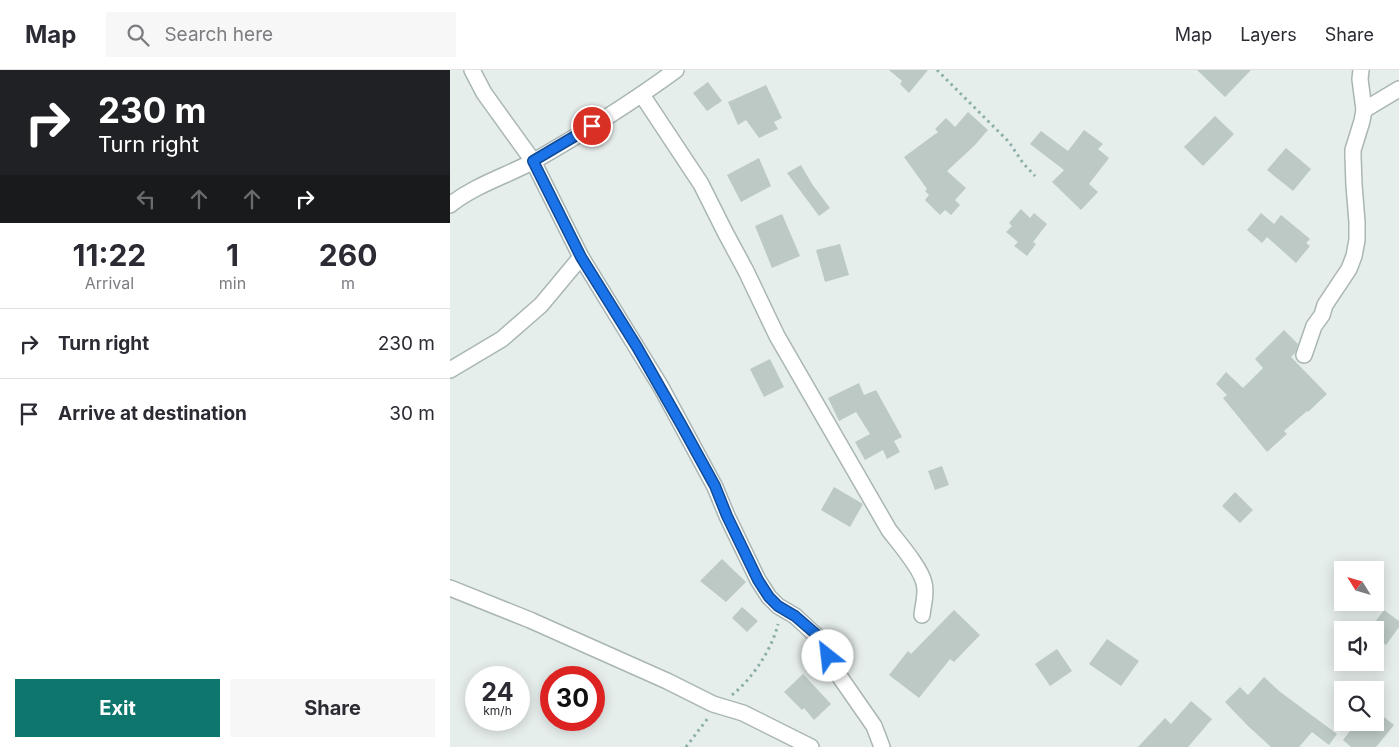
<!DOCTYPE html>
<style>
:root{--surface:#fff;--page:#f7f7f7;--text:#2b2b33;--muted:#7c7c81;--line:#e1e1e2;--accent:#0f766e}
body{margin:0;font-family:Inter,sans-serif;background:var(--page);color:var(--text);height:100vh;display:flex;flex-direction:column;font-size:19px;white-space:nowrap}
*{box-sizing:border-box;margin:0}
p{font-size:16px;color:var(--muted)}
.icon{flex:none;width:28px;height:28px;fill:none;stroke:currentColor;stroke-width:2;stroke-linecap:round;stroke-linejoin:round}
.map{position:relative;flex:1;overflow:hidden}
.side{display:flex;flex-direction:column;background:var(--surface);width:450px}
.side>*{flex:none}
.top-card{background:#202124;color:#fff;overflow:hidden}
.needle{width:32px;rotate:307deg}
.buttons{position:absolute;left:884px;top:491px;display:grid;gap:10px}
.buttons a{display:grid;place-items:center;width:50px;height:50px;border-radius:0px;background:var(--surface);box-shadow:0 2px 12px #0003;font-size:25px}
.speed{position:absolute;left:15px;top:596px;display:flex;gap:10px;font-size:25px;font-weight:700;text-align:center}
.speed>*{display:grid;place-content:center;width:65px;height:65px;border-radius:50%;background:var(--surface);box-shadow:0 2px 12px #0003;line-height:1}
.speed small{font-size:12px;font-weight:400}
.speed .limit{border:8px solid #d22;background:#fff;color:#111}
.pin{position:absolute;display:grid;place-items:center;width:42px;height:42px;color:#fff;margin:-21px;border:2px solid #fff;border-radius:50%;box-shadow:0 1px 5px #0007}
.me{position:absolute;width:55px;margin:-28px;rotate:331deg;stroke-linejoin:round;filter:drop-shadow(0 0 4px #0008)}
.turn{display:flex;align-items:center;gap:18px;height:105px;padding:0 15px;font-size:22px}
.turn .icon{width:65px;height:65px;stroke-width:2.5}
.turn b{display:block;font-size:35px;line-height:42px}
.lanes{display:flex;align-items:center;height:48px;padding:0 15px;background:#0003;justify-content:center;gap:25px;direction:ltr}
.lanes .off{opacity:.35}
.eta{display:flex;justify-content:space-evenly;align-items:center;height:85px;text-align:center}
.eta b{font-size:30px;font-weight:700;line-height:35px}
.action{display:flex;gap:10px;margin-top:auto;padding:10px 15px}
.action a{flex:1;height:58px;border-radius:0px;background:var(--accent);color:#fff;font-size:20px;font-weight:700;line-height:58px;text-align:center}
.action a+a{background:var(--page);color:var(--text)}
ul{padding:0;list-style:none}
li{display:flex;align-items:center;gap:15px;height:70px;padding:0 15px;border-top:1px solid var(--line)}
li div{flex:1}
li b{display:block;font-size:19px}
li em{font-style:normal}
header{display:flex;align-items:center;gap:30px;box-sizing:border-box;height:70px;padding:0 25px;background:var(--surface);border-bottom:1px solid var(--line)}
header strong{font-size:24px}
nav{display:flex;gap:28px;margin-inline-start:auto;font-size:18px}
.search{width:350px;height:45px;background:var(--page);display:flex;align-items:center;gap:12px;box-sizing:border-box;padding:0 18px;border-radius:0px;color:var(--muted);font-size:19px}
main{display:flex;flex:1;min-height:0}
.map>svg:first-child{display:block}
.building{fill:#bcc9c5}
.lines{fill:none;stroke-linecap:round;stroke-linejoin:round}
.minor-casing{stroke:#a9b6b4;stroke-width:18}
.path{stroke:#8aafa9;stroke-width:3;stroke-dasharray:2.5 4;stroke-linecap:butt}
.minor{stroke:#fff;stroke-width:15}
.route-casing{stroke:#114b97;stroke-width:12}
.route{stroke:#1a73e8;stroke-width:9}
</style>
<header>
<strong>Map</strong>
<div class="search"><svg class="icon" aria-label="search" viewBox="0 0 24 24"><circle cx="10" cy="10" r="6"/><path d="M15 15l6 6"/></svg>Search here</div>
<nav><a>Map</a><a>Layers</a><a>Share</a></nav>
</header>
<main>
<section class="side">
<div class="top-card">
<div class="turn"><svg class="icon" aria-label="right" viewBox="0 0 24 24"><path d="M7 20v-9h11M14 6l5 5-5 5"/></svg><div><b>230 m</b>Turn right</div></div>
<div class="lanes"><svg class="icon off" aria-label="left" viewBox="0 0 24 24"><path d="M17 20v-9H6M10 6l-5 5 5 5"/></svg><svg class="icon off" aria-label="ahead" viewBox="0 0 24 24"><path d="M12 20V5M6 11l6-6 6 6"/></svg><svg class="icon off" aria-label="ahead" viewBox="0 0 24 24"><path d="M12 20V5M6 11l6-6 6 6"/></svg><svg class="icon" aria-label="right" viewBox="0 0 24 24"><path d="M7 20v-9h11M14 6l5 5-5 5"/></svg></div>
</div>
<div class="eta">
<div><b>11:22</b><p>Arrival</p></div>
<div><b>1</b><p>min</p></div>
<div><b>260</b><p>m</p></div>
</div>
<ul>
<li><svg class="icon" aria-label="right" viewBox="0 0 24 24"><path d="M7 20v-9h11M14 6l5 5-5 5"/></svg><div><b>Turn right</b></div><em>230 m</em></li>
<li><svg class="icon" aria-label="arrive" viewBox="0 0 24 24"><path d="M6 21V4h12l-3 4 3 4H6"/></svg><div><b>Arrive at destination</b></div><em>30 m</em></li>
</ul>
<div class="action"><a>Exit</a><a>Share</a></div>
</section>
<div class="map">
<svg width="949" height="677" viewBox="0 0 949 677">
<rect width="100%" height="100%" fill="#e6eeec"/>
<!-- building -->
<g class="building">
<polygon points="439,0 478,0 459,23 450,14 452,11"/>
<polygon points="747,0 801,0 775,27"/>
<polygon points="258,12 272,31 257,41 243,23"/>
<polygon points="316,15 332,48 324,52 328,59 309,68 296,50 288,55 278,32"/>
<polygon points="518,42 538,60 525,75 497,101 516,118 505,130 510,135 501,145 495,140 490,145 475,130 479,125 475,121 477,119 454,87 488,62 485,59 496,48 505,57"/>
<polygon points="765,46 784,64 753,96 734,77"/>
<polygon points="634,60 653,74 648,79 659,88 639,114 648,122 631,140 602,112 614,100 580,74 591,61 618,81"/>
<polygon points="836,78 861,99 843,121 817,100"/>
<polygon points="309,88 321,116 291,132 277,105"/>
<polygon points="351,95 362,114 380,138 369,146 337,103"/>
<polygon points="571,139 580,148 584,143 597,154 583,172 586,174 577,186 564,176 568,172 556,162 562,156 559,153"/>
<polygon points="811,143 824,154 831,145 860,169 856,173 860,176 846,193 817,167 812,173 797,160"/>
<polygon points="332,144 350,186 322,198 305,156"/>
<polygon points="390,174 399,205 375,212 366,180"/>
<polygon points="834,260 848,274 845,283 841,287 877,324 858,342 857,341 834,361 837,364 817,382 773,328 777,325 766,314 776,302 793,318 813,298 805,289"/>
<polygon points="320,289 334,317 314,327 300,299"/>
<polygon points="409,313 414,325 426,320 452,367 444,371 450,382 437,389 433,380 415,390 405,372 420,364 406,342 389,351 378,328"/>
<polygon points="492,396 499,415 485,420 478,401"/>
<polygon points="384,417 413,434 400,457 371,440"/>
<polygon points="785,422 803,440 790,453 772,436"/>
<polygon points="272,489 296,512 276,532 250,511"/>
<polygon points="292,537 308,551 297,562 282,548"/>
<polygon points="504,540 530,565 504,592 500,589 469,628 439,605 458,581 461,584"/>
<polygon points="934,540 949,551 949,557 936,575 925,567 925,552"/>
<polygon points="657,569 689,591 671,616 639,594"/>
<polygon points="607,579 622,601 600,616 585,594"/>
<polygon points="353,604 381,634 364,650 354,638 352,640 334,622"/>
<polygon points="814,607 829,621 887,664 879,675 862,662 849,677 821,677 798,656 775,632 790,617 798,625"/>
<polygon points="741,631 762,649 738,677 688,677 715,648 721,654"/>
<polygon points="925,640 944,655 926,677 901,677 893,670 907,652 925,652"/>
</g>
<g class="lines">
<!-- minor casing -->
<g class="minor-casing">
<g id="minor">
<polyline points="22,0 34,23 83,91 131,187 211,317 265,417 277,446 308,510 319,527 328,536 345,546 370,569 383,597 424,656 432,677"/>
<path d="M192,25L251,114L275,162L296,201L327,266L439,460C448,472 471,498 474,513C477,523 473,535 472,545"/>
<polyline points="914,40 949,19"/>
<path d="M0,135C25,115 56,106 84,91C133,63 181,33 226,0"/>
<polyline points="854,285 864,256 872,245 875,235 899,199 904,186 907,170 907,152 904,115 903,87 903,80 912,51 914,40 910,9 911,0"/>
<polyline points="0,300 52,269 91,235 131,187"/>
<polyline points="0,518 80,550 217,611 263,634 293,643 361,677"/>
</g>
</g>
<!-- path -->
<g class="path">
<polyline points="487,0 559,72 573,93 585,106"/>
<path d="M282,625C303,608 322,579 328,554"/>
<polyline points="236,677 258,648"/>
</g>
<!-- minor -->
<use href="#minor" class="minor"/>
</g>
<g class="lines">
<!-- route casing -->
<g class="route-casing">
<polyline id="route" points="142,56 83,91 131,187 187,277 232,356 265,416 277,446 308,510 319,527 328,536 345,546 367,565 370,569 378,586"/>
</g>
<!-- route -->
<use href="#route" class="route"/>
</g>
</svg>
<div class="buttons">
<a><svg class="needle" viewBox="-14 -14 28 28"><path d="M0-13l5 13h-10z" fill="#e53935"/><path d="M0 13l5-13h-10z" fill="#7c7c81"/></svg></a>
<a><svg class="icon" aria-label="sound" viewBox="0 0 24 24"><path d="M4 9h4l5-4v14l-5-4H4zM17 9q2 3 0 6"/></svg></a>
<a><svg class="icon" aria-label="search" viewBox="0 0 24 24"><circle cx="10" cy="10" r="6"/><path d="M15 15l6 6"/></svg></a>
</div>
<div class="speed"><div>24<small>km/h</small></div><div class="limit">30</div></div>
<div class="pin" style="left:142px;top:56px;background:#d93025"><svg class="icon" aria-label="arrive" viewBox="0 0 24 24"><path d="M6 21V4h12l-3 4 3 4H6"/></svg></div>
<svg class="me" style="left:378px;top:586px" viewBox="-20 -20 40 40"><circle r="19" fill="#fff"/><path d="M0-13L10 11 0 6-10 11z" fill="#1a73e8"/></svg>
</div>
</main>
